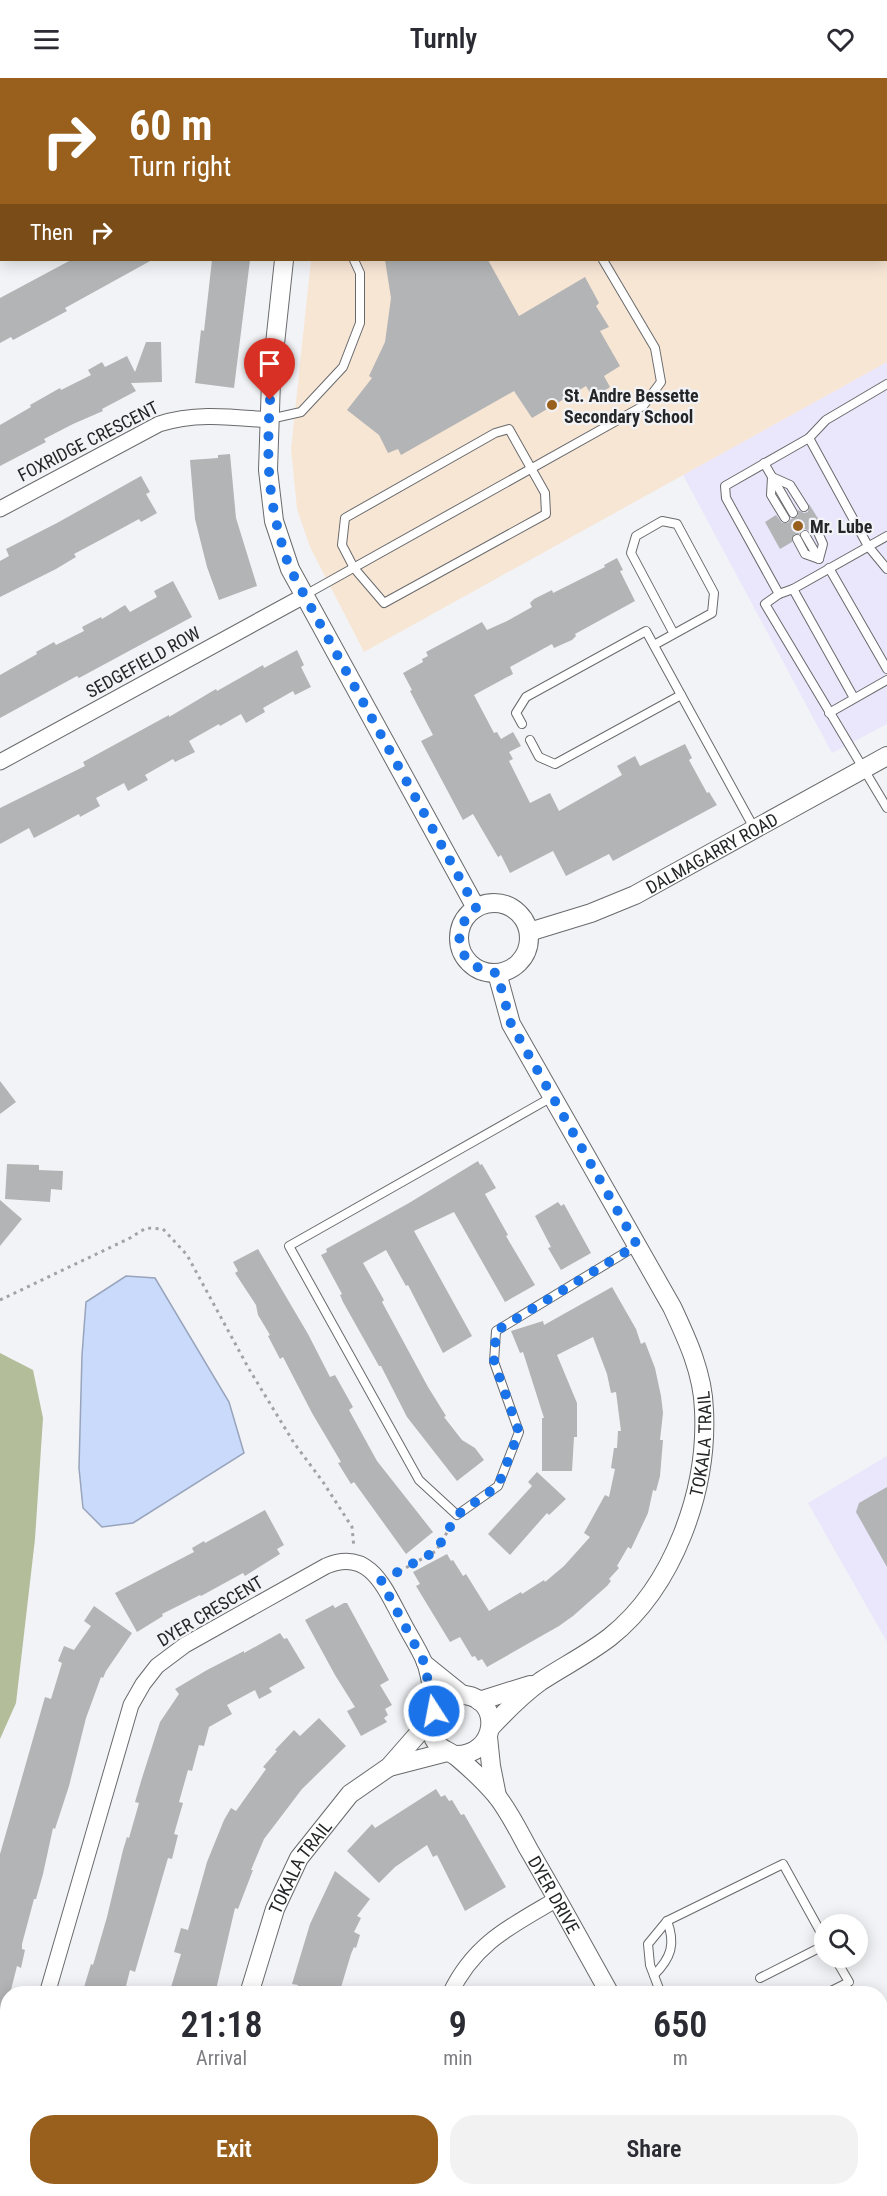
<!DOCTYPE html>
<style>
:root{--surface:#fff;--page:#f2f2f3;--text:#2b2b33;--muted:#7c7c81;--accent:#99601d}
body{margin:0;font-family:"Roboto Condensed",sans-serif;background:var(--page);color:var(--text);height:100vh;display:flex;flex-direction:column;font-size:22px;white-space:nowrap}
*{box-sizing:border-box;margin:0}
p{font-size:20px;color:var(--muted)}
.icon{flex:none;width:33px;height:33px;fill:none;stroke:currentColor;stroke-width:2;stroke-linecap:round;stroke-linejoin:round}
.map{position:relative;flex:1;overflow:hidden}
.panel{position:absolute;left:0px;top:1908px;width:888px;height:210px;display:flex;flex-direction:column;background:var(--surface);border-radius:24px 24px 0 0;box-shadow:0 3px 15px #0003}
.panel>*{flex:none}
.guide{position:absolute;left:0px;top:0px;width:888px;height:183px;box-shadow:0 3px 15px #0003;background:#99601d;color:#fff;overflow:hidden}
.controls{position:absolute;left:814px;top:1836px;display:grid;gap:12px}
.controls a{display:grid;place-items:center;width:54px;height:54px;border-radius:50%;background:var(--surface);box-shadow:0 3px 15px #0003;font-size:30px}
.pin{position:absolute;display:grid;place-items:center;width:51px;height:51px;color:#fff;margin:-62px -26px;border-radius:50% 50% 50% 0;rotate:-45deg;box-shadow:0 0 6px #0007}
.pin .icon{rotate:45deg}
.me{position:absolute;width:66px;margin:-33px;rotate:349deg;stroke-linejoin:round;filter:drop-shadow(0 0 4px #0008)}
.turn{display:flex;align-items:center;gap:21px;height:126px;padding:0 30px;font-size:27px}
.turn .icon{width:78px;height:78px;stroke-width:2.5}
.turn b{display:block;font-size:42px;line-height:51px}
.then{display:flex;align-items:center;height:57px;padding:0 30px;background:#0003;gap:12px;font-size:22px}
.eta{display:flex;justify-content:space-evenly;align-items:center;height:102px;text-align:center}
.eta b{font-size:36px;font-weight:600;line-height:42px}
.cta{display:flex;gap:12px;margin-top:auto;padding:12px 30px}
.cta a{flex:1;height:69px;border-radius:24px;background:var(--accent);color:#fff;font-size:24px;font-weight:600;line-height:69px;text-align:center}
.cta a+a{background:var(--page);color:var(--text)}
header{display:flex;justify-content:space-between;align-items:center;height:78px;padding:0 30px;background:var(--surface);font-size:27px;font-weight:600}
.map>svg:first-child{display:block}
.commercial{fill:#eae6fc}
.education{fill:#f8e6d5}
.green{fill:#dde6c9}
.forest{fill:#b3bd9a}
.water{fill:#c9dafb;stroke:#98a4bb;stroke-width:1.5}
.building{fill:#b2b4b6}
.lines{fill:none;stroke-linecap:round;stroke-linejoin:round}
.service-casing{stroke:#696a6c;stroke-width:10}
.minor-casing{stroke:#696a6c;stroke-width:17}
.tertiary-casing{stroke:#696a6c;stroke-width:20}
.path{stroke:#a2a3a5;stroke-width:3;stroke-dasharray:3 4.5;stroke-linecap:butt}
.service{stroke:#fff;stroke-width:8}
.minor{stroke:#fff;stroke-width:15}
.tertiary{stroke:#fff;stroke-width:18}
.route{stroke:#1a73e8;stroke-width:10;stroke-dasharray:0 18}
.poi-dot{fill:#99601d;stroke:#f2f3f6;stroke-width:2}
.labels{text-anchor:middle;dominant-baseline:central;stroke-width:4.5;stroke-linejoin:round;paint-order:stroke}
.poi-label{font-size:18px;font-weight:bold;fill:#252627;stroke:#f2f3f6;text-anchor:start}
.street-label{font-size:18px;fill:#252627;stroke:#f2f3f6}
</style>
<header><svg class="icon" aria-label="menu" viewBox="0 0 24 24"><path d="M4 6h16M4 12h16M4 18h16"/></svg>Turnly<svg class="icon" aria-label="heart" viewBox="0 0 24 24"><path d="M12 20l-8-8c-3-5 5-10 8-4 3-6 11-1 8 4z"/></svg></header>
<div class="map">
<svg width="887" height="2118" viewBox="0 0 887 2118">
<rect width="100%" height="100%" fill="#f2f3f6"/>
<!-- commercial -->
<g class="commercial">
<polygon points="887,284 887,646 832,675 683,397"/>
<polygon points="887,1378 887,1564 808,1425"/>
</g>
<!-- education -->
<g class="education">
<polygon points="331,0 867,0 867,1 331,2"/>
<polygon points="887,35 887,284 364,574 310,469 297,431 291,371 311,182 886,182"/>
</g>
<!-- green -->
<polygon class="green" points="881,1966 887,1978 887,2118 798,2118 794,2111 880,2110"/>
<!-- forest -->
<polygon class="forest" points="0,1275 33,1292 43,1340 35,1461 16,1625 0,1661"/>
<!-- water -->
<polygon class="water" points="126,1198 155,1200 229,1324 244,1375 133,1445 102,1449 83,1430 79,1390 82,1277 86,1224"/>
<!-- building -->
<g class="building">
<polygon points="71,182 152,182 65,230 67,233 13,262 11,259 0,265 0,220"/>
<polygon points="212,182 250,182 234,310 195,305 201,252 204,253"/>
<polygon points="385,182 488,182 519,238 585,199 599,225 596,228 609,249 600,253 620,288 604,298 610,309 593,320 586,308 532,340 514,313 401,377 398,371 388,375 379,357 347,332 372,300 369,298 385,264 391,220"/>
<polygon points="146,264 161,264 162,304 131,305 136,313 102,331 103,333 73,346 44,361 46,364 0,388 0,347 31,329 30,327 60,310 61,312 91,297 88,292 102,284 105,289 127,278 135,294"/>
<polygon points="230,376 236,440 257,508 219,522 207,489 195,441 190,382 218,380 218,377"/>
<polygon points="141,398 150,414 146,416 157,435 141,444 139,441 104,460 74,476 76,479 56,491 0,519 0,483 9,478 6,471 57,445"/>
<polygon points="809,426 822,447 813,445 810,449 811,453 804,451 799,456 794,456 792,464 780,471 765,444 776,437 782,445 788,445 791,441 798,438 798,432 804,435 808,434"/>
<polygon points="617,480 623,492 620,493 635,523 575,556 576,558 572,562 554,570 552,566 510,589 513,596 474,617 494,655 497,654 501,661 513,654 521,668 509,674 513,681 509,683 530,725 550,715 559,733 622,697 617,688 635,678 640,688 685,666 692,680 689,682 707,715 709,714 717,727 613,783 609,776 566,798 553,773 510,795 501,777 498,779 473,736 463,742 421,663 433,657 410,613 412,612 403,595 423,584 422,581 428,578 426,574 482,544 487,552 507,543 532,529 530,525 534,521 552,512 553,515 605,489 604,487"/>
<polygon points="173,503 192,539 79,600 77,598 0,640 0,597 37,576 36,574 54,564 56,567 84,553 82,549 101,539 102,541 125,527 130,534 157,519 154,513"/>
<polygon points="297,572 304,587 301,589 311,609 295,617 293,613 263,630 265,634 246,645 241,636 220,648 219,646 189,663 195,674 175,684 173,681 145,697 148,702 128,713 124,705 96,720 100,728 80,739 79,736 34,760 29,750 0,766 0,730 85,688 83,684 169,637 169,639 216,611 217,613 263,587 264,590"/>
<polygon points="0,1003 16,1024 0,1036"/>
<polygon points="478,1083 480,1087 482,1086 496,1110 485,1116 508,1157 506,1158 535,1207 505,1224 454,1134 414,1153 472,1258 443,1275 408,1207 406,1208 386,1172 363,1185 384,1222 382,1224 428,1309 446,1338 444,1339 462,1362 475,1370 484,1382 457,1403 407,1339 381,1288 379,1288 343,1224 340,1217 342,1216 321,1177 327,1174 326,1171 409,1125"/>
<polygon points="7,1086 39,1087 39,1092 63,1093 62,1112 51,1111 50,1124 5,1121"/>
<polygon points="0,1122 22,1141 0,1168"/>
<polygon points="558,1124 561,1128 564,1126 591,1175 561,1192 548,1170 551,1169 535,1138"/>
<polygon points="258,1171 308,1256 330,1299 335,1297 353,1329 349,1332 377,1383 433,1454 406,1476 354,1404 351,1406 338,1385 341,1384 312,1335 283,1279 280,1281 268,1258 270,1257 258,1237 256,1227 235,1195 238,1193 233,1184"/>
<polygon points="612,1209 636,1251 641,1266 645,1264 655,1290 661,1318 663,1335 660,1362 663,1362 660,1398 656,1413 653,1412 648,1435 631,1471 628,1469 617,1488 619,1490 609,1501 611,1503 607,1508 573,1538 559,1548 487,1589 482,1581 478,1583 475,1578 472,1579 460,1559 450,1564 416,1508 420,1506 413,1494 447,1476 451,1483 453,1482 463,1498 466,1496 489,1533 521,1514 522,1516 544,1502 545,1504 564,1488 590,1459 584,1455 605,1417 609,1419 615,1391 611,1390 614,1370 617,1370 618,1353 621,1353 616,1314 611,1315 607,1296 593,1259 557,1277 577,1325 577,1359 574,1359 572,1393 542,1393 542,1340 544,1340 523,1274 520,1275 511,1253 543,1243 544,1247"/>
<polygon points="537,1394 566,1421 549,1437 547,1435 510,1477 488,1456 532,1408 528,1404"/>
<polygon points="887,1409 887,1489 856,1434 859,1425"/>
<polygon points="265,1432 284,1467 277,1471 280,1476 245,1498 243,1495 201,1518 200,1517 162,1536 163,1538 137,1554 115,1515 194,1474 192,1470 204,1463 205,1465"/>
<polygon points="344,1525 347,1525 389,1602 380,1607 392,1627 385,1631 388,1637 384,1640 387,1644 361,1658 347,1633 355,1629 335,1597 305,1542 333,1527 335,1530"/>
<polygon points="94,1528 132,1555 106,1593 103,1600 101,1599 86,1640 69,1708 55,1751 53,1750 43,1796 36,1821 34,1821 22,1866 22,1871 25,1872 21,1890 17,1888 10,1916 8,1916 4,1935 0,1935 0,1776 45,1619 51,1621 62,1585 58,1583 64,1568 74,1572 91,1548 84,1543"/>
<polygon points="280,1555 284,1561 287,1560 305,1590 269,1610 272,1614 259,1621 255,1612 227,1627 232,1636 209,1649 204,1668 199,1667 192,1693 188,1692 179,1724 183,1725 174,1756 178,1757 172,1781 168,1780 135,1894 130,1892 124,1916 82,1916 91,1886 93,1887 107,1839 123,1772 127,1759 129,1760 139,1725 135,1724 142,1700 160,1644 179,1616 175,1611 207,1592 244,1573 244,1575"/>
<polygon points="319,1640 346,1668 302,1711 264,1761 251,1792 253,1792 238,1831 235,1830 215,1916 169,1916 181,1876 174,1874 181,1850 188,1852 207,1784 224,1742 231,1730 236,1733 266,1691 263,1689 277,1673 275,1672 294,1652 300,1658"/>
<polygon points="436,1711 441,1719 445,1717 449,1723 452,1722 461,1737 464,1736 506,1809 465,1833 437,1777 433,1779 427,1767 395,1789 379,1805 347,1773 372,1746 375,1750"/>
<polygon points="335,1793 370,1821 357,1838 361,1840 354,1854 360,1857 356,1870 354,1869 351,1876 339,1916 295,1916 298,1907 292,1906 310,1846"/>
</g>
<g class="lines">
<!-- service casing -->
<g class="service-casing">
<g id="service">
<polyline points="497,0 498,2"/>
<polyline points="355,2 355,0"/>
<polyline points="431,2 434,0"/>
<polyline points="270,341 301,334 343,289 360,245 360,195 354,182"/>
<polygon points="509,351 545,415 546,436 384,525 354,490 342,467 345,440 495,355"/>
<polyline points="809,360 826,342 887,306"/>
<polyline points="764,385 793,435"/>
<polyline points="785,440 771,417 772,399 790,407 804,429"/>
<polyline points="805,457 819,481"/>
<polyline points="887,458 793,511 779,516 765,526 887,730"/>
<polyline points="797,461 805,476 819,481 823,466 816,450"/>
<polyline points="829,490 887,591"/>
<polyline points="793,511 854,620"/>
<polyline points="779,516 726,420 725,408 809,360 868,468 887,491"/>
<polyline points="305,517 643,328 661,304 655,270 603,182"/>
<polyline points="654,567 712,535 714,515 677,446 662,443 636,458 631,475 674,556"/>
<polyline points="829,635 887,602"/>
<polyline points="522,646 516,635 526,619 646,553 754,750"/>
<polyline points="530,662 539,679 555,686 681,617"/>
<polyline points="552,1019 289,1168 419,1402 457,1437 498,1408 519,1354 494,1284 496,1253 636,1168"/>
<path d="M654,1897C671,1880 676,1866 667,1843"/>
<polyline points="760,1900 825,1867"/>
<polyline points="661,1916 650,1887 648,1866 667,1843 783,1786 825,1862"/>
<polyline points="825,1916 849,1904 835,1880"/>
<polyline points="788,2110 792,2118"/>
<polyline points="759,2118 775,2110"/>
</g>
</g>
<!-- minor casing -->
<g class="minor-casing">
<g id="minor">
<polyline points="0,174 2,173"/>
<path d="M0,431L159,346C195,334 232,339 269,342"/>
<polyline points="0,684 304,518"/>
<polyline points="424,1584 465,1617"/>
<path d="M47,1916L131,1627L143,1606L157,1588L185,1567L326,1488C370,1469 385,1511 402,1542C409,1556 418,1569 424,1583C430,1598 431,1617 434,1633"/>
<path d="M450,1916C474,1865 511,1848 557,1821"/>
<polyline points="118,2110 142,2118"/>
<polyline points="387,2118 389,2110"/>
</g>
</g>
<!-- tertiary casing -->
<g class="tertiary-casing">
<g id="tertiary">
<polyline points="303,2 303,0"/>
<polyline points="284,182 271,303 268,392 274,443 290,491 476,830"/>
<circle cx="494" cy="860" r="35"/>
<path id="s1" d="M529,854L591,835L635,817L887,678"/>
<polyline points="479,1623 530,1607"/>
<path id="s2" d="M491,1649C506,1633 523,1616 541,1603C564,1588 588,1576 610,1559C674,1508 708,1412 704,1332C703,1295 687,1261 672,1229L511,946L497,895"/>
<polyline points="488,1659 491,1688 497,1718"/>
<path id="s3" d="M455,1677C497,1678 503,1622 465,1617C442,1614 424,1638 433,1659C438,1671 448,1672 457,1679C470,1690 485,1704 496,1717C509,1733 519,1754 529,1772C557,1820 583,1868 610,1916"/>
<polyline points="389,1689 447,1674"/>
<path id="s4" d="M249,1916L275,1831L299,1780L350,1716L389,1689L431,1641"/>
<polyline points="718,2110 723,2118"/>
<polyline points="187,2118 190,2110"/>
</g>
</g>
<!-- path -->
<g class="path">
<polyline points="481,2 484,0"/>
<polyline points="0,1222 130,1160 146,1150 163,1151 187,1177 249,1291 294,1365 323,1404 352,1449 354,1470"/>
<polyline points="393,1497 436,1473 452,1446"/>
</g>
<!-- service -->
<use href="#service" class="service"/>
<!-- minor -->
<use href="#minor" class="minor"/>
<!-- tertiary -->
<use href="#tertiary" class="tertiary"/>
</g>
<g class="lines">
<!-- route -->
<path class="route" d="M270,322C266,388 268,429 290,491L476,830C446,855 459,891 497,895L511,946L637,1167L496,1253L494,1284L519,1354L498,1408L457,1437L436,1473L381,1503L424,1584L434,1633"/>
</g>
<!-- markers -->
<g class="poi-dot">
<circle cx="552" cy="327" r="6"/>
<circle cx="798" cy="448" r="6"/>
</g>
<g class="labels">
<!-- poi labels -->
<g class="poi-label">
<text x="564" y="317">St. Andre Bessette<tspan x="564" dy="21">Secondary School</tspan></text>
<text x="810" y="448">Mr. Lube</text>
</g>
<!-- street labels -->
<g class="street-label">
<text transform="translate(88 363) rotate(-27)">FOXRIDGE CRESCENT</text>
<text transform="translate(143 584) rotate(-29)">SEDGEFIELD ROW</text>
<text stroke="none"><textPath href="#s1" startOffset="200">DALMAGARRY ROAD</textPath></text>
<text stroke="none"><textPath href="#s2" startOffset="370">TOKALA TRAIL</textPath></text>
<text transform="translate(210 1533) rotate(-31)">DYER CRESCENT</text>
<text stroke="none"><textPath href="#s4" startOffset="138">TOKALA TRAIL</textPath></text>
<text stroke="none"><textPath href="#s3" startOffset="360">DYER DRIVE</textPath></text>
</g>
</g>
</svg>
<div class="controls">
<a><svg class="icon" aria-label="search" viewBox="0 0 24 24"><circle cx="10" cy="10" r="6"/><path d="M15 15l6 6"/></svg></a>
</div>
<div class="pin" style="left:270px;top:322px;background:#d93025"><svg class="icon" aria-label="arrive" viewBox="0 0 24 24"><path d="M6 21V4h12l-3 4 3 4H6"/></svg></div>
<svg class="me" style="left:434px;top:1633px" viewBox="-20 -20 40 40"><circle r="17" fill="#1a73e8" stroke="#fff" stroke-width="3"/><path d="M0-11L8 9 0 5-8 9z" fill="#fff"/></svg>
<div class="guide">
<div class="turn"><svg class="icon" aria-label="right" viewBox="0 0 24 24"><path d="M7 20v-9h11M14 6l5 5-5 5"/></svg><div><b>60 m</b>Turn right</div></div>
<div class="then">Then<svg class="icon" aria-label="right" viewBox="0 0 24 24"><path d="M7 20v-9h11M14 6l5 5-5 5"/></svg></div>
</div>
<section class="panel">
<div class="eta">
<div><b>21:18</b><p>Arrival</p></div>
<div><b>9</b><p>min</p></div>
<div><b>650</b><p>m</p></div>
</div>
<div class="cta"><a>Exit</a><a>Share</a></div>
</section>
</div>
